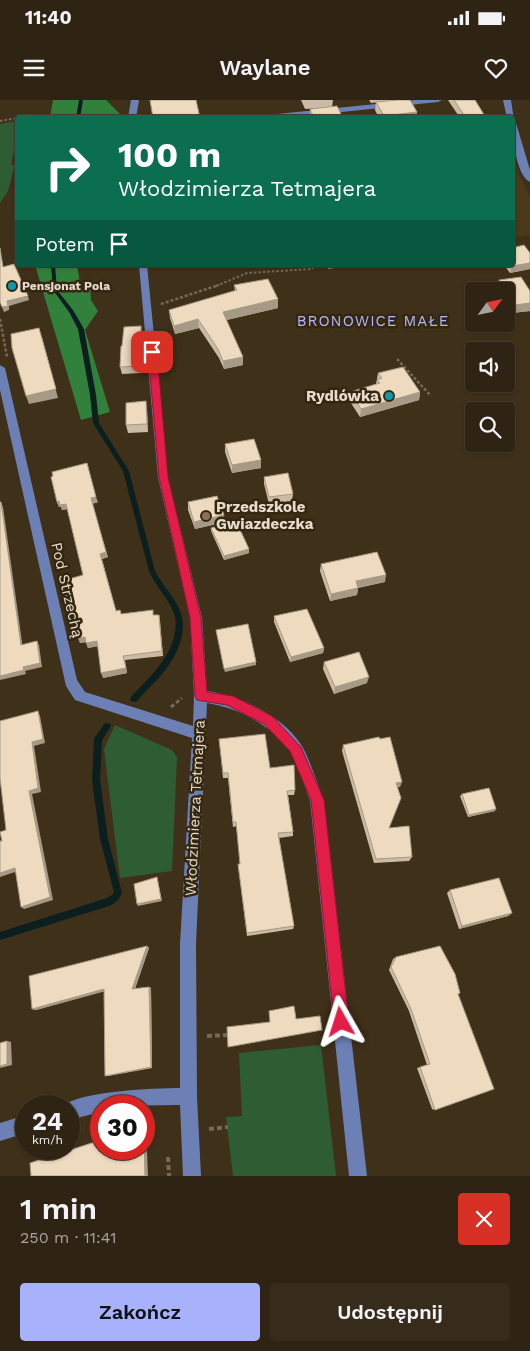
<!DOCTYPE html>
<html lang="pl">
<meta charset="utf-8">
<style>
:root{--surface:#2f2413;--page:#372c1c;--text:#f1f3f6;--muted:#a7a4a0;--line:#4a4133;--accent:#a7b1fc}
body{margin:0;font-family:"Work Sans",sans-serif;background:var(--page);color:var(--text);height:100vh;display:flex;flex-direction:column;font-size:19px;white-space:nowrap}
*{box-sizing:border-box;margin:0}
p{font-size:16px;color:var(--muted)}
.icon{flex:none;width:28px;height:28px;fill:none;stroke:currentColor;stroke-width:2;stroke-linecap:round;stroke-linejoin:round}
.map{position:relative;height:1076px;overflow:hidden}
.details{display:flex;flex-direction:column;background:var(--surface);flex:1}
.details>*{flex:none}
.top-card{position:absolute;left:15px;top:15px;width:500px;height:152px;border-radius:5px;box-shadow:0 1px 4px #0004,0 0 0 1px var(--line);background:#0b6e4f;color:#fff;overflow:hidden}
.needle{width:32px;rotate:57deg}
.controls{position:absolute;left:465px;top:182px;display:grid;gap:10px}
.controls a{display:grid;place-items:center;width:50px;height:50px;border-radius:5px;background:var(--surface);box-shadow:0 1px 4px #0004,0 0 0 1px var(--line);font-size:25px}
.speed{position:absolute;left:15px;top:995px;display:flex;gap:10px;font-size:25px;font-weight:700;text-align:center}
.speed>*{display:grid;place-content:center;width:65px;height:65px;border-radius:50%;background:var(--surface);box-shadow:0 1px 4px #0004,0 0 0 1px var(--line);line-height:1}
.speed small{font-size:12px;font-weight:400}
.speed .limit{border:8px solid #d22;background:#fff;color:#111}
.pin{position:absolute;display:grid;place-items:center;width:42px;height:42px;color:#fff;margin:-21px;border-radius:10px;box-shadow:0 2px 8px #0006}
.me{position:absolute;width:55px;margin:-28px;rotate:354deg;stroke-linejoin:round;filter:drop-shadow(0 0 4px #0008)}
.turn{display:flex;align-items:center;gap:18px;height:105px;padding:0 20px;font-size:22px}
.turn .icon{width:65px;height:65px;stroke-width:2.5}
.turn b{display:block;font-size:35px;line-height:42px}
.then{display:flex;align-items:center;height:48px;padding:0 20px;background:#0003;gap:10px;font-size:19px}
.round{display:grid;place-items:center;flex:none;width:52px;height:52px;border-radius:5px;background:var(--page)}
.summary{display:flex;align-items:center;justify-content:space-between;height:85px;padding:0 20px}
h1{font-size:30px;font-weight:600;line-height:38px}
.cta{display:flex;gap:10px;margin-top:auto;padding:10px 20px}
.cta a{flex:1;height:58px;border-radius:5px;background:var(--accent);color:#111;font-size:20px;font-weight:600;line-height:58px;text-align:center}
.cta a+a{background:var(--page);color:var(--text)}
.status{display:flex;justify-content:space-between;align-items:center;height:35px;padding:0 25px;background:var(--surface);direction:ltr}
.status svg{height:14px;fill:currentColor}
header{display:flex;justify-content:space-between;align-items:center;height:65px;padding:0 20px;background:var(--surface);font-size:22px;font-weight:600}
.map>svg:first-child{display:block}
.built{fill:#4c391b}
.green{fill:#2f5d33}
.forest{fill:#31803c}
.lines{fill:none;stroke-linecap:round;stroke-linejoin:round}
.stream{fill:#0b1f1f;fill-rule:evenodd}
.path-far3{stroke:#766955;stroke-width:2;stroke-dasharray:2.5 2;stroke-linecap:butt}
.path-far2{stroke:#766955;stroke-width:2.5;stroke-dasharray:3 2;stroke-linecap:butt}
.path-far1{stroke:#766955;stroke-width:3;stroke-dasharray:4 2.5;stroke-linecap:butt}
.path{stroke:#766955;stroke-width:4;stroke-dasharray:5 3;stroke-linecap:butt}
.minor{fill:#6c80b5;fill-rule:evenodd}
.wall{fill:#ccbba4}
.shaded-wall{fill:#a69986}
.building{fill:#eddabf;stroke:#a69986}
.route{fill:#e11d48;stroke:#92132f}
.culture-dot{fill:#0f9aa8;stroke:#35260f;stroke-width:2}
.education-dot{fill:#8d6e63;stroke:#35260f;stroke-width:2}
.labels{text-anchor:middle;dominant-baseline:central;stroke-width:5;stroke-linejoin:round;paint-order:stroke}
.far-poi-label{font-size:12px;font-weight:bold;fill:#e5dcce;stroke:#35260f;text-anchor:start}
.far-quarter-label{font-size:15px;letter-spacing:1px;fill:#afb9ff;stroke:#35260f}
.poi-label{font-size:15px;font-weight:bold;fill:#e5dcce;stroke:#35260f;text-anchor:end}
.street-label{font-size:15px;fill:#e5dcce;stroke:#35260f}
</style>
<div class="status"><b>11:40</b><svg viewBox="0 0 49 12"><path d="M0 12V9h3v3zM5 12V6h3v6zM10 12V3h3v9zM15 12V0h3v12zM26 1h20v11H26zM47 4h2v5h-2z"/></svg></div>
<header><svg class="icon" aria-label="menu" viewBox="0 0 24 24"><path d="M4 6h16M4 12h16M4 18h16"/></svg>Waylane<svg class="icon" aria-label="heart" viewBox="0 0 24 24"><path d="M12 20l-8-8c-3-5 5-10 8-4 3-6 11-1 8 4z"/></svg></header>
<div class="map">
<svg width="530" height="1076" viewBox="0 0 530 1076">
<rect width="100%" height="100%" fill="#3f3019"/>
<!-- built -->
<polygon class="built" points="512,59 530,97 530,135 513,138"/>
<!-- green -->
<g class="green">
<polygon points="16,21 17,38 11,65 15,64 8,91 0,103 0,24"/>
<polygon points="115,625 172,650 177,657 172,771 120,778 104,649"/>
<polygon points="321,945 336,1076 233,1076 226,1017 242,1016 239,953"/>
</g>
<!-- forest -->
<g class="forest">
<polygon points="53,0 106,0 123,17 50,17"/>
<polygon points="35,165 77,165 80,182 90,185 91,200 98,211 85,230 110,312 81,320"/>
</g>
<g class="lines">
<!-- stream -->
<g class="stream">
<polygon points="79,0 83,0 80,18 76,18"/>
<path d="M51,165H55L57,190L73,210L84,229L96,295L99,323L129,371L155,471C162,485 174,496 180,511C189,531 176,557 163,573C155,583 145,591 137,601L134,602L131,601L130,599L131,597C148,578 167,563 174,537C176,528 177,520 173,511C167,497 155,485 149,471L123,371L93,323L90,295L78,229L69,212L53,190Z"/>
<path d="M107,623L110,624L111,626L102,640L100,680L108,739L122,793C119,800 116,803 109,806L0,840V832L107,798L112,795L114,792L100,739L92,680L94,639L104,624Z"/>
</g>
<!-- path-far3 -->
<g class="path-far3">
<polyline points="23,18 29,17"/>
<polyline points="0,21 18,18"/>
<polyline points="216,186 247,173 312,169 315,165"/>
</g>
<!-- path-far2 -->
<g class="path-far2">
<polyline points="161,204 219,185"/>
<polyline points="0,219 7,257"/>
<polyline points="397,259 431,296"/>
</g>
<!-- path-far1 -->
<polyline class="path-far1" points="171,607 182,598"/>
<!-- path -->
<g class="path">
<polyline points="207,936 228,935"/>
<polyline points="209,1029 228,1027"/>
<polyline points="168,1057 169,1076"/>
</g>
<!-- minor -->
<g class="minor">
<polygon points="131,0 139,0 136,18 128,18"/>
<polygon points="416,0 442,0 438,2 284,18 263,17 267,15"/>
<polygon points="503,0 511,0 514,20 512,18 507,18"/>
<path d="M512,21L516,23L530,70V82C516,76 512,35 512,21Z"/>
<path d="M139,165H147L168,377L202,518L207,591C240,596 281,615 300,643C309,656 317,684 324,700L367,1076H349L310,700C304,686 298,661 289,650C269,624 239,608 207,603L196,844L197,997L201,1076H183L180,1005L101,1006V1012L69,1020V1006H62C82,991 153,988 180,988V844L192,638L75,600L66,586L0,290V265L5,268L77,580L85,592L193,626L194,596L190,518L158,377Z"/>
<polygon points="26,1015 26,1033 0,1041 0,1023"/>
</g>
</g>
<!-- wall -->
<g class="wall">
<polygon points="301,0 333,0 332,7 305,9"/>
<polygon points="369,0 410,0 417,12 416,18 379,18 375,10 376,2 393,0 371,3"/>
<polygon points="448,0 475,0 486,18 460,18"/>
<polygon points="310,9 343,18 310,18"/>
<polygon points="530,153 530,169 510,173 504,165 512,165"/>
<polygon points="499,180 530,191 530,211 512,213 506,203 506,191 499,191 497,188"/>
<polygon points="234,185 278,199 278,208 226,220 243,257 243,265 224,269 219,258 199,228 175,234 170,218 169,210 235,191"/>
<polygon points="142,233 141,273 122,274 120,267 122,246"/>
<polygon points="378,273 420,292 419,300 360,317 349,300 350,292 376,284"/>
<polygon points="147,309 148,332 128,333 126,325"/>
<polygon points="225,344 261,368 232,373 225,352"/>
<polygon points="264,377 293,394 292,401 269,404 264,384"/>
<polygon points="57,402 98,402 92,404 108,457 102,459 116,511 120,510 121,514 154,515 159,515 163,556 125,560 127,573 103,578 98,546 88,548 86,542 80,543 75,513 71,514 83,475 68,409 62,410 61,407 59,407"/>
<polygon points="188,402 225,422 195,429 188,410"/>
<polygon points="211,428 249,453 224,460 211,431"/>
<polygon points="321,464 385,482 358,488 357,495 330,501 320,471"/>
<polygon points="274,516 324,548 323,553 290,562 274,522"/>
<polygon points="324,562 367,583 334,594 323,569"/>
<polygon points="219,639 270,668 295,690 294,695 288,695 293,732 293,736 279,738 294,826 293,829 247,836 238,764 240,764 237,726 233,727 228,678 223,678"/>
<polygon points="343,645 400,687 397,687 389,728 412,757 409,761 374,763 342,651"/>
<polygon points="462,694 495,711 468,717 460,696"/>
<polygon points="450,790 512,813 508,816 459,829 447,793"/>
<polygon points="147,846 149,848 135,889 149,887 151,888 152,968 108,976 105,976 104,891 36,910 32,909"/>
<polygon points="396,857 458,894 435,1010 432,1009 417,968 427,965 409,911 389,870 393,859"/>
<polygon points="296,919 322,930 228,947"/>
</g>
<!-- shaded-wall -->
<g class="shaded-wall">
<polygon points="417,12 416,18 383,18 384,16"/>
<polygon points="530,163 530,169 510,173 512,166"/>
<polygon points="329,165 352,165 328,169"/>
<polygon points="28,196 29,200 9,206 9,210 4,212 2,207 7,201"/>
<polygon points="278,199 278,208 223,221 223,212"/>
<polygon points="530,203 530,211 512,213 515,205"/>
<polygon points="198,219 199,228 175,234 174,226"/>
<polygon points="141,226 142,233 141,273 140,266"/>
<polygon points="42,237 58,298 29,304 26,296"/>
<polygon points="243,257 243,265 224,269 223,261"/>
<polygon points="420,292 419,300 360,317 361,309"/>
<polygon points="146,301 147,309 148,332 147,324"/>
<polygon points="261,360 261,368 232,373 232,365"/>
<polygon points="96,397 98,402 92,404 91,398"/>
<polygon points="59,401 66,404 68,409 62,410 61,407 59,407 57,402"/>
<polygon points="1,402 3,407 23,549 21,545"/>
<polygon points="224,415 225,422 195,429 194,422"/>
<polygon points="249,449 249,453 224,460 224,456"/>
<polygon points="106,452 108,457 102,459 100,454"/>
<polygon points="386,475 385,482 354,488 356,481"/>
<polygon points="358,488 357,495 330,501 331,494"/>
<polygon points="74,508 76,513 71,514 69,509"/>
<polygon points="159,515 160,520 163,556 162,551"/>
<polygon points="85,537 87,542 80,543 78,538"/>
<polygon points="37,541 39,545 42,567 25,571 26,574 0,580 0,576 23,567"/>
<polygon points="97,541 99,546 88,548 86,543"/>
<polygon points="324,548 323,553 290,562 291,557"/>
<polygon points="123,556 127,573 103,578 101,573"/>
<polygon points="256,562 256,565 225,572 224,569"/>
<polygon points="369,577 367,583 334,594 335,587"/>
<polygon points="38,611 40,616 45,643 34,646 41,692 32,694 53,800 24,809 21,807 29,691 32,642"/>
<polygon points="402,682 400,687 394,688 396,683"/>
<polygon points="496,709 495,711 468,717 469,715"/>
<polygon points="15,768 18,771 0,777 0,773"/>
<polygon points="157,777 162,801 138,806 137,804"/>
<polygon points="512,813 508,816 459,829 462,826"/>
<polygon points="147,846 149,848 134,891 132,889"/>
<polygon points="149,887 151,888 152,968 151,967"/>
<polygon points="104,889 106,891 36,910 32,909"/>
<polygon points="7,941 11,942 12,965 0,968"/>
<polygon points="146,1025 148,1076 145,1076 144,1026"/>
</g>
<!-- building -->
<g class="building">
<polygon points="150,0 196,0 200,18 153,18"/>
<polygon points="397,0 410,0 417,12 384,16 376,2"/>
<polygon points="454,0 475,0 486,18 466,18"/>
<polygon points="337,6 343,18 314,18 310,9"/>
<polygon points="524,145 530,153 530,163 512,166 511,165 512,165 512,148"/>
<polygon points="0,148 3,167 14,164 28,196 7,201 8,206 2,207 0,202"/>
<polygon points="521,177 530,191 530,203 515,205 499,180"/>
<polygon points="268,179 278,199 223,212 243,257 223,261 218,249 198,219 174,226 169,210 237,190 234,185"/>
<polygon points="141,226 140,266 120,267 121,246 122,246 124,227"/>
<polygon points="39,228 56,289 26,296 12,248 11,234"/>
<polygon points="403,267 420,292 361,309 350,292 380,283 377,280 382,278 378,273"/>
<polygon points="146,301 147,324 126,325 126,303"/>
<polygon points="254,339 261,360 232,365 225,344"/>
<polygon points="87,363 96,397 91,398 106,452 100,454 116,511 120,510 121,514 153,510 153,515 159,515 162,551 123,556 126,568 101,573 97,541 86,543 85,537 78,538 74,508 69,509 62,481 83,475 66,404 60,405 59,401 57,402 51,377 53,376 52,372"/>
<polygon points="288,373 293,394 269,397 264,377"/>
<polygon points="217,396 224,415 194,422 188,402"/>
<polygon points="0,402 1,402 21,545 37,541 40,563 23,567 24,570 0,576"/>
<polygon points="236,421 249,449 224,456 211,428"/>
<polygon points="377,452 386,475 356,481 358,488 331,494 321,464"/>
<polygon points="307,509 324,548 291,557 274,516"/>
<polygon points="248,524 256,562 224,569 216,530"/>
<polygon points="359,552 369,577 335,587 324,562"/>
<polygon points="38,611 43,639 32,642 38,688 29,691 50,797 21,807 15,768 0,773 0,741 2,741 0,732 6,730 0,678 0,621"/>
<polygon points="265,634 270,668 294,665 295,690 287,691 293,732 278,733 294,826 247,833 238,764 240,764 236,722 233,722 228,673 223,673 219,639"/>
<polygon points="379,637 380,639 390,637 402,682 396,683 401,698 389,728 409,726 412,757 376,759 343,645"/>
<polygon points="489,688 496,709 469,715 462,694"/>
<polygon points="157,777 161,799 137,804 134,784"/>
<polygon points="499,778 512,813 462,826 450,790"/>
<polygon points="147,846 132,889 149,887 151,967 105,976 104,889 32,909 29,876"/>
<polygon points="440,846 455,874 460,893 458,894 494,989 435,1010 420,967 430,964 411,909 391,867 396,857"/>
<polygon points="294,906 296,919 320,916 322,930 228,947 227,927 270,922 269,911"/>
<polygon points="7,941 7,964 0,966 0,943"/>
<polygon points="144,1028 145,1076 31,1076 30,1063 101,1040 101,1049 144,1049"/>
</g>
<!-- route -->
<polygon class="route" points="152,249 157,252 168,377 201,518 207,592 233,596 272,616 301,647 324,700 349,922 346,927 341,929 336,927 334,922 311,700 290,651 264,624 227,605 197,600 195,596 190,518 159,377 148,252"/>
<!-- markers -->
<g class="culture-dot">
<circle cx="12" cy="186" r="5"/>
<circle cx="389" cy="296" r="5"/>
</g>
<circle class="education-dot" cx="206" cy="416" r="5"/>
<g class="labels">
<!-- far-poi labels -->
<g class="far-poi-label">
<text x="22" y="186">Pensjonat Pola</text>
</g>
<!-- far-quarter labels -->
<g class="far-quarter-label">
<text x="373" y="221">BRONOWICE MAŁE</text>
</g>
<!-- poi labels -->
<g class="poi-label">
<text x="379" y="296">Rydlówka</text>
<text x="216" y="407" text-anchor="start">Przedszkole<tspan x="216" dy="17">Gwiazdeczka</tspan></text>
</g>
<!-- street labels -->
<g class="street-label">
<text transform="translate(67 490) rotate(77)">Pod Strzechą</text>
<text transform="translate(195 708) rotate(-87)">Włodzimierza Tetmajera</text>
</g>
</g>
</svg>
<div class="controls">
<a><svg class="needle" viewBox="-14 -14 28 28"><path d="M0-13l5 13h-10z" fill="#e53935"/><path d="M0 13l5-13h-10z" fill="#a7a4a0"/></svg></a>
<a><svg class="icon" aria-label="sound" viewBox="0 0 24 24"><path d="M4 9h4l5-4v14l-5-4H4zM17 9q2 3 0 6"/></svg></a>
<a><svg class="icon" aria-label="search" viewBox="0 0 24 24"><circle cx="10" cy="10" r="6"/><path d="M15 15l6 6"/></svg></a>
</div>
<div class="speed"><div>24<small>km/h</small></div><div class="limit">30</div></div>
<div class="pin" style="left:152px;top:252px;background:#d93025"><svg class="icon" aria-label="arrive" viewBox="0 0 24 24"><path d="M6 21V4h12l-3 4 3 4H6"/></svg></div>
<svg class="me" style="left:341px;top:922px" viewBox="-20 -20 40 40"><path d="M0-17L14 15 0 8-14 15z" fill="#e11d48" stroke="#fff" stroke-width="4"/></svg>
<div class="top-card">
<div class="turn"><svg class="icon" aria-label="right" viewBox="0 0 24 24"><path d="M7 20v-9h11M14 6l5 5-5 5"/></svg><div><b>100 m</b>Włodzimierza Tetmajera</div></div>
<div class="then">Potem<svg class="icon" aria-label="arrive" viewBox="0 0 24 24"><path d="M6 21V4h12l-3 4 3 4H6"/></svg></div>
</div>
</div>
<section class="details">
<div class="summary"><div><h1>1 min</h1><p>250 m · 11:41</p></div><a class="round" style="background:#d93025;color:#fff"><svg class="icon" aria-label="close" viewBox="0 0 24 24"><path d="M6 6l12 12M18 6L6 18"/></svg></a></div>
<div class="cta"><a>Zakończ</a><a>Udostępnij</a></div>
</section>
